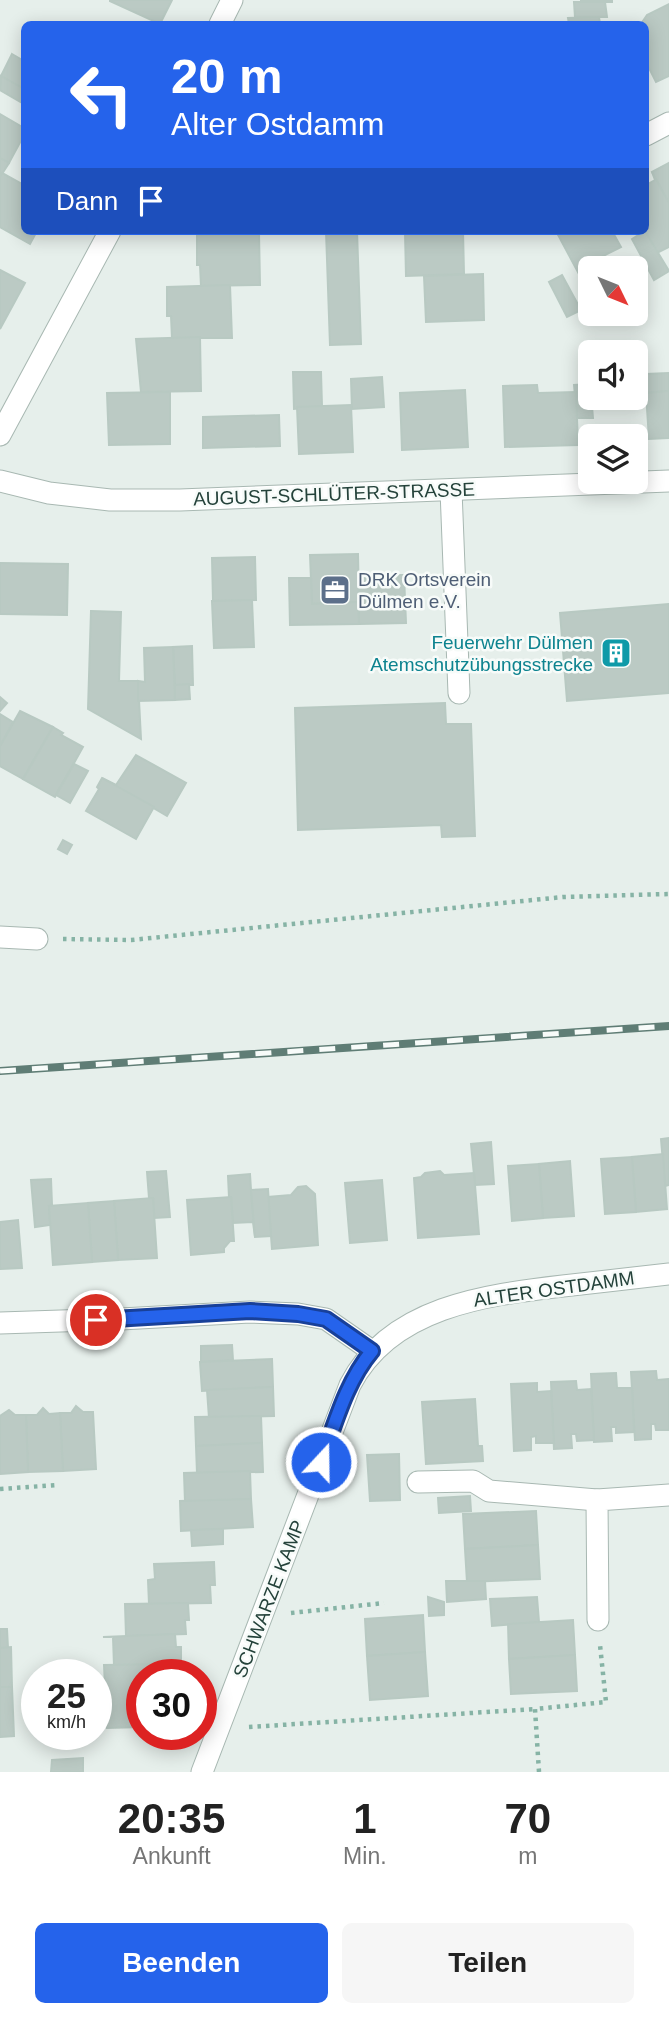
<!DOCTYPE html>
<html lang="de">
<meta charset="utf-8">
<style>
:root{--surface:#fff;--page:#f6f6f6;--text:#222;--muted:#767676;--accent:#2563eb}
body{margin:0;font-family:Helvetica,sans-serif;background:var(--page);color:var(--text);height:100vh;display:flex;flex-direction:column;font-size:26px;white-space:nowrap}
*{box-sizing:border-box;margin:0}
p{font-size:23px;color:var(--muted)}
.icon{flex:none;width:38px;height:38px;fill:none;stroke:currentColor;stroke-width:2;stroke-linecap:round;stroke-linejoin:round}
.map{position:relative;height:1772px;overflow:hidden}
.panel{display:flex;flex-direction:column;background:var(--surface);flex:1}
.panel>*{flex:none}
.guide{position:absolute;left:21px;top:21px;width:628px;height:214px;border-radius:10px;box-shadow:0 4px 18px #0003;background:#2563eb;color:#fff;overflow:hidden}
.needle{width:46px;rotate:133deg}
.tools{position:absolute;left:578px;top:256px;display:grid;gap:14px}
.tools a{display:grid;place-items:center;width:70px;height:70px;border-radius:10px;background:var(--surface);box-shadow:0 4px 18px #0003;font-size:35px}
.speed{position:absolute;left:21px;top:1659px;display:flex;gap:14px;font-size:35px;font-weight:700;text-align:center}
.speed>*{display:grid;place-content:center;width:91px;height:91px;border-radius:50%;background:var(--surface);box-shadow:0 4px 18px #0003;line-height:1}
.speed small{font-size:18px;font-weight:400}
.speed .limit{border:10px solid #d22;background:#fff;color:#111}
.pin{position:absolute;display:grid;place-items:center;width:60px;height:60px;color:#fff;margin:-30px;border:4px solid #fff;border-radius:50%;box-shadow:0 2px 7px #0007}
.me{position:absolute;width:77px;margin:-38px;rotate:21deg;stroke-linejoin:round;filter:drop-shadow(0 0 5px #0008)}
.turn{display:flex;align-items:center;gap:24px;height:147px;padding:0 35px;font-size:32px}
.turn .icon{width:91px;height:91px;stroke-width:2.5}
.turn b{display:block;font-size:49px;line-height:60px}
.then{display:flex;align-items:center;height:66px;padding:0 35px;background:#0003;gap:14px;font-size:26px}
.eta{display:flex;justify-content:space-evenly;align-items:center;height:119px;text-align:center}
.eta b{font-size:42px;font-weight:600;line-height:49px}
.button{display:flex;gap:14px;margin-top:auto;padding:14px 35px}
.button a{flex:1;height:80px;border-radius:10px;background:var(--accent);color:#fff;font-size:28px;font-weight:600;line-height:80px;text-align:center}
.button a+a{background:var(--page);color:var(--text)}
.map>svg:first-child{display:block}
.building{fill:#bbcac4;stroke:#b8c9c2;stroke-width:2}
.lines{fill:none;stroke-linecap:round;stroke-linejoin:round}
.minor-casing{stroke:#a8b8b2;stroke-width:23}
.path{stroke:#86b3a5;stroke-width:4.5;stroke-dasharray:3.5 5;stroke-linecap:butt}
.minor{stroke:#fff;stroke-width:21}
.rail-casing{stroke:#5f7d75;stroke-width:8}
.rail{stroke:#f7fbf9;stroke-width:5;stroke-dasharray:16;stroke-linecap:butt}
.route-casing{stroke:#184099;stroke-width:18}
.route{stroke:#2563eb;stroke-width:12}
.labels{text-anchor:middle;dominant-baseline:central;stroke-width:5;stroke-linejoin:round;paint-order:stroke}
.street-label{font-size:19px;fill:#24423a;stroke:#f7fbf9}
.service-label{font-size:19px;fill:#4e5e75;stroke:#f7fbf9;text-anchor:start}
.culture-label{font-size:19px;fill:#0d838f;stroke:#f7fbf9;text-anchor:end}
</style>
<div class="map">
<svg width="669" height="1772" viewBox="0 0 669 1772">
<rect width="100%" height="100%" fill="#e6efeb"/>
<!-- building -->
<g class="building">
<polygon points="172,0 160,24 110,1 110,0"/>
<rect x="581" y="0" width="31" height="2"/>
<polygon points="574,2 605,2 607,17 575,17"/>
<polygon points="669,4 669,76 656,82 646,62 646,24 641,24 647,15"/>
<polygon points="599,17 600,24 569,24 568,18"/>
<polygon points="12,54 24,61 24,89 1,76"/>
<polygon points="1,76 24,89 24,104 0,90"/>
<polygon points="0,114 24,128 24,135 9,163 0,158"/>
<polygon points="0,158 9,163 0,177"/>
<polygon points="669,163 669,203 652,172"/>
<polygon points="652,172 669,203 669,247 657,253 645,231 646,185 655,180"/>
<polygon points="2,173 24,185 24,231 37,231 30,244 0,227 0,177"/>
<polygon points="326,231 357,231 361,344 330,345"/>
<polygon points="463,231 464,274 406,276 405,232"/>
<polygon points="556,231 612,231 621,247 603,256 609,268 590,268 590,287 587,289"/>
<polygon points="645,231 669,271 654,280 632,239"/>
<polygon points="259,233 260,285 201,286 200,265 197,265 197,235"/>
<polygon points="0,270 25,283 0,329"/>
<polygon points="483,274 484,320 426,322 424,276"/>
<polygon points="562,275 581,310 567,317 549,282"/>
<polygon points="230,285 232,338 172,338 171,316 167,316 167,287"/>
<polygon points="200,337 201,391 141,392 136,339"/>
<polygon points="293,372 321,372 322,406 294,409"/>
<polygon points="669,373 669,391 647,393 646,374"/>
<polygon points="382,377 384,407 352,409 351,379"/>
<polygon points="590,384 593,418 577,418 574,385"/>
<polygon points="537,385 538,393 576,392 578,445 505,447 503,386"/>
<polygon points="465,390 468,447 402,450 400,393"/>
<polygon points="669,391 669,438 649,439 646,393"/>
<polygon points="170,392 170,444 109,445 107,393"/>
<polygon points="351,405 353,452 299,454 297,407"/>
<polygon points="279,415 280,446 203,448 203,417"/>
<polygon points="358,554 359,602 312,604 310,555"/>
<polygon points="255,557 256,600 213,601 212,558"/>
<polygon points="0,563 68,564 67,615 0,614"/>
<polygon points="382,575 382,578 398,577 398,575 404,575 406,623 359,624 359,576 363,576 363,578 379,578"/>
<polygon points="289,578 311,578 312,604 358,602 359,624 290,625"/>
<polygon points="252,600 254,647 214,648 212,601"/>
<polygon points="669,604 669,693 567,701 560,613"/>
<polygon points="91,611 121,612 119,681 138,681 141,739 88,709"/>
<polygon points="192,646 193,685 175,685 173,647"/>
<polygon points="173,647 175,700 138,701 138,681 145,682 144,648"/>
<polygon points="189,684 190,699 175,700 175,685"/>
<polygon points="0,697 7,703 0,711"/>
<polygon points="445,703 446,724 471,724 475,836 442,837 441,825 298,830 295,708"/>
<polygon points="20,711 53,727 23,779 0,766 0,746"/>
<polygon points="0,714 13,722 0,746"/>
<polygon points="53,727 63,733 61,735 83,747 55,797 23,779"/>
<polygon points="136,755 186,783 167,816 102,778 116,785"/>
<polygon points="74,764 88,771 70,803 56,795"/>
<polygon points="102,778 154,807 136,839 86,811 99,789 97,787"/>
<polygon points="63,840 72,845 67,854 58,849"/>
<polygon points="669,1138 669,1185 665,1186 661,1139"/>
<polygon points="491,1142 494,1184 475,1185 471,1144"/>
<polygon points="663,1154 667,1209 636,1212 632,1157"/>
<polygon points="632,1157 636,1212 605,1214 601,1159"/>
<polygon points="570,1161 574,1216 543,1218 539,1164"/>
<polygon points="539,1164 543,1218 512,1221 508,1166"/>
<polygon points="166,1171 170,1217 154,1218 153,1198 149,1198 147,1172"/>
<polygon points="440,1171 444,1175 474,1173 479,1234 418,1238 414,1178 421,1177 425,1173"/>
<polygon points="250,1174 251,1190 255,1237 253,1222 233,1223 231,1197 229,1197 228,1176"/>
<polygon points="51,1179 52,1205 49,1206 50,1225 35,1227 31,1180"/>
<polygon points="382,1180 387,1240 350,1243 345,1183"/>
<polygon points="306,1186 315,1194 318,1245 272,1249 268,1197 291,1195 298,1187"/>
<polygon points="268,1189 271,1236 255,1237 251,1190"/>
<polygon points="231,1197 234,1241 230,1241 224,1248 224,1252 191,1255 187,1200"/>
<polygon points="153,1198 157,1258 118,1260 114,1201"/>
<polygon points="114,1201 118,1260 92,1262 88,1203"/>
<polygon points="88,1203 92,1262 53,1265 49,1206"/>
<polygon points="18,1220 22,1268 0,1269 0,1222"/>
<polygon points="232,1345 233,1360 201,1362 201,1346"/>
<polygon points="272,1359 273,1387 202,1391 200,1362"/>
<polygon points="656,1371 657,1380 669,1379 669,1430 656,1430 655,1424 651,1424 651,1439 635,1440 631,1372"/>
<polygon points="616,1373 617,1388 632,1388 634,1432 616,1433 616,1427 611,1427 612,1441 594,1442 591,1374"/>
<polygon points="576,1381 577,1390 591,1389 594,1440 577,1441 576,1434 571,1434 572,1448 554,1449 551,1382"/>
<polygon points="537,1383 537,1392 551,1391 554,1443 536,1443 536,1436 531,1437 531,1450 514,1451 511,1384"/>
<polygon points="273,1387 274,1416 209,1418 207,1390"/>
<polygon points="475,1399 478,1446 482,1446 483,1461 426,1464 422,1402"/>
<polygon points="76,1406 83,1412 93,1412 96,1469 63,1471 60,1413 71,1413"/>
<polygon points="43,1408 49,1414 60,1413 63,1471 28,1472 26,1415 37,1415"/>
<polygon points="9,1410 15,1415 26,1415 28,1472 0,1474 0,1416"/>
<polygon points="261,1416 262,1443 196,1446 195,1417"/>
<polygon points="262,1443 263,1472 197,1473 196,1446"/>
<polygon points="399,1454 400,1500 370,1501 367,1455"/>
<polygon points="250,1471 251,1499 185,1502 184,1473"/>
<polygon points="470,1496 471,1511 439,1513 438,1498"/>
<polygon points="251,1499 253,1527 181,1531 180,1501"/>
<polygon points="536,1511 538,1545 465,1549 463,1514"/>
<polygon points="223,1529 223,1544 192,1546 191,1530"/>
<polygon points="538,1545 540,1579 467,1582 465,1549"/>
<polygon points="214,1562 215,1585 210,1585 211,1603 149,1604 148,1580 155,1579 154,1564"/>
<polygon points="446,1581 485,1581 486,1599 447,1602"/>
<polygon points="428,1597 444,1602 444,1615 429,1616"/>
<polygon points="537,1597 539,1622 492,1626 490,1599"/>
<polygon points="188,1603 189,1620 185,1620 186,1634 126,1636 125,1604"/>
<polygon points="423,1615 425,1652 367,1656 365,1619"/>
<polygon points="573,1620 575,1655 509,1659 508,1624"/>
<polygon points="0,1629 7,1629 8,1648 0,1648"/>
<polygon points="175,1634 176,1647 181,1647 181,1664 167,1665 114,1666 113,1637 103,1637"/>
<polygon points="11,1647 12,1687 0,1687 0,1648"/>
<polygon points="425,1652 428,1696 370,1700 367,1656"/>
<polygon points="575,1655 577,1691 511,1694 509,1659"/>
<polygon points="167,1664 168,1675 142,1675 142,1727 107,1728 104,1665"/>
<polygon points="0,1687 12,1687 14,1736 0,1737"/>
<polygon points="83,1758 83,1772 51,1772 52,1760"/>
</g>
<g class="lines">
<!-- minor casing -->
<g class="minor-casing">
<g id="minor">
<polyline points="220,24 232,0"/>
<polyline points="646,135 669,123"/>
<polyline points="0,435 110,231"/>
<polyline points="0,481 49,493 110,500 180,500 669,481"/>
<polyline points="451,490 459,693"/>
<polyline points="0,937 37,939"/>
<polyline points="0,1323 121,1319 250,1312 298,1314 326,1319 372,1351"/>
<polyline points="418,1482 473,1481 489,1491 597,1500"/>
<polyline points="598,1620 597,1500 669,1495"/>
<path d="M202,1772L350,1385C390,1307 485,1295 563,1286C598,1282 634,1278 669,1274"/>
</g>
</g>
<!-- path -->
<g class="path">
<polyline points="63,939 131,940 563,897 669,894"/>
<polyline points="0,1489 57,1485"/>
<polyline points="291,1613 384,1603"/>
<polyline points="249,1727 535,1709"/>
<polyline points="539,1772 535,1709 606,1702 600,1645"/>
</g>
<!-- minor -->
<use href="#minor" class="minor"/>
<!-- rail casing -->
<g class="rail-casing">
<polyline id="rail" points="0,1071 669,1026"/>
</g>
<!-- rail -->
<use href="#rail" class="rail"/>
</g>
<g class="lines">
<!-- route casing -->
<g class="route-casing">
<path id="route" d="M96,1320L250,1311L298,1314L326,1319L372,1351C346,1382 335,1424 321,1462"/>
</g>
<!-- route -->
<use href="#route" class="route"/>
</g>
<!-- icons -->
<defs>
<g id="office-square" transform="scale(1.575)"><rect x="-9" y="-9" width="18" height="18" rx="4" fill="#5c6f8a" stroke="#f7fbf9"/><path d="M-6-3h4V-5.5h4V-3h4V5H-6ZM-1-4.5V-3h2v-1.5ZM-6 0V1H6V0Z" fill="#fff"/></g>
<g id="building-square" transform="scale(1.575)"><rect x="-9" y="-9" width="18" height="18" rx="4" fill="#0f9aa8" stroke="#f7fbf9"/><path d="M-4-6H4V6H1V3H-1V6H-4ZM-2.5-4.3h1.7v1.8h-1.7ZM.8-4.3h1.7v1.8H.8ZM-2.5-1h1.7V.8h-1.7ZM.8-1h1.7V.8H.8Z" fill="#fff"/></g>
</defs>
<g fill-rule="evenodd">
<use href="#office-square" x="335" y="590"/>
<use href="#building-square" x="616" y="653"/>
</g>
<g class="labels">
<!-- street labels -->
<g class="street-label">
<text transform="translate(334 494) rotate(-2)">AUGUST-SCHLÜTER-STRASSE</text>
<text transform="translate(554 1289) rotate(-8)">ALTER OSTDAMM</text>
<text transform="translate(269 1599) rotate(-69)">SCHWARZE KAMP</text>
</g>
<!-- service labels -->
<g class="service-label">
<text x="358" y="579">DRK Ortsverein<tspan x="358" dy="22">Dülmen e.V.</tspan></text>
</g>
<!-- culture labels -->
<g class="culture-label">
<text x="593" y="642">Feuerwehr Dülmen<tspan x="593" dy="22">Atemschutzübungsstrecke</tspan></text>
</g>
</g>
</svg>
<div class="tools">
<a><svg class="needle" viewBox="-14 -14 28 28"><path d="M0-13l5 13h-10z" fill="#e53935"/><path d="M0 13l5-13h-10z" fill="#767676"/></svg></a>
<a><svg class="icon" aria-label="sound" viewBox="0 0 24 24"><path d="M4 9h4l5-4v14l-5-4H4zM17 9q2 3 0 6"/></svg></a>
<a><svg class="icon" aria-label="layers" viewBox="0 0 24 24"><path d="M12 4l9 5-9 5-9-5zM3 14l9 5 9-5"/></svg></a>
</div>
<div class="speed"><div>25<small>km/h</small></div><div class="limit">30</div></div>
<div class="pin" style="left:96px;top:1320px;background:#d93025"><svg class="icon" aria-label="arrive" viewBox="0 0 24 24"><path d="M6 21V4h12l-3 4 3 4H6"/></svg></div>
<svg class="me" style="left:321px;top:1462px" viewBox="-20 -20 40 40"><circle r="17" fill="#2563eb" stroke="#fff" stroke-width="3"/><path d="M0-11L8 9 0 5-8 9z" fill="#fff"/></svg>
<div class="guide">
<div class="turn"><svg class="icon" aria-label="left" viewBox="0 0 24 24"><path d="M17 20v-9H6M10 6l-5 5 5 5"/></svg><div><b>20 m</b>Alter Ostdamm</div></div>
<div class="then">Dann<svg class="icon" aria-label="arrive" viewBox="0 0 24 24"><path d="M6 21V4h12l-3 4 3 4H6"/></svg></div>
</div>
</div>
<section class="panel">
<div class="eta">
<div><b>20:35</b><p>Ankunft</p></div>
<div><b>1</b><p>Min.</p></div>
<div><b>70</b><p>m</p></div>
</div>
<div class="button"><a>Beenden</a><a>Teilen</a></div>
</section>
